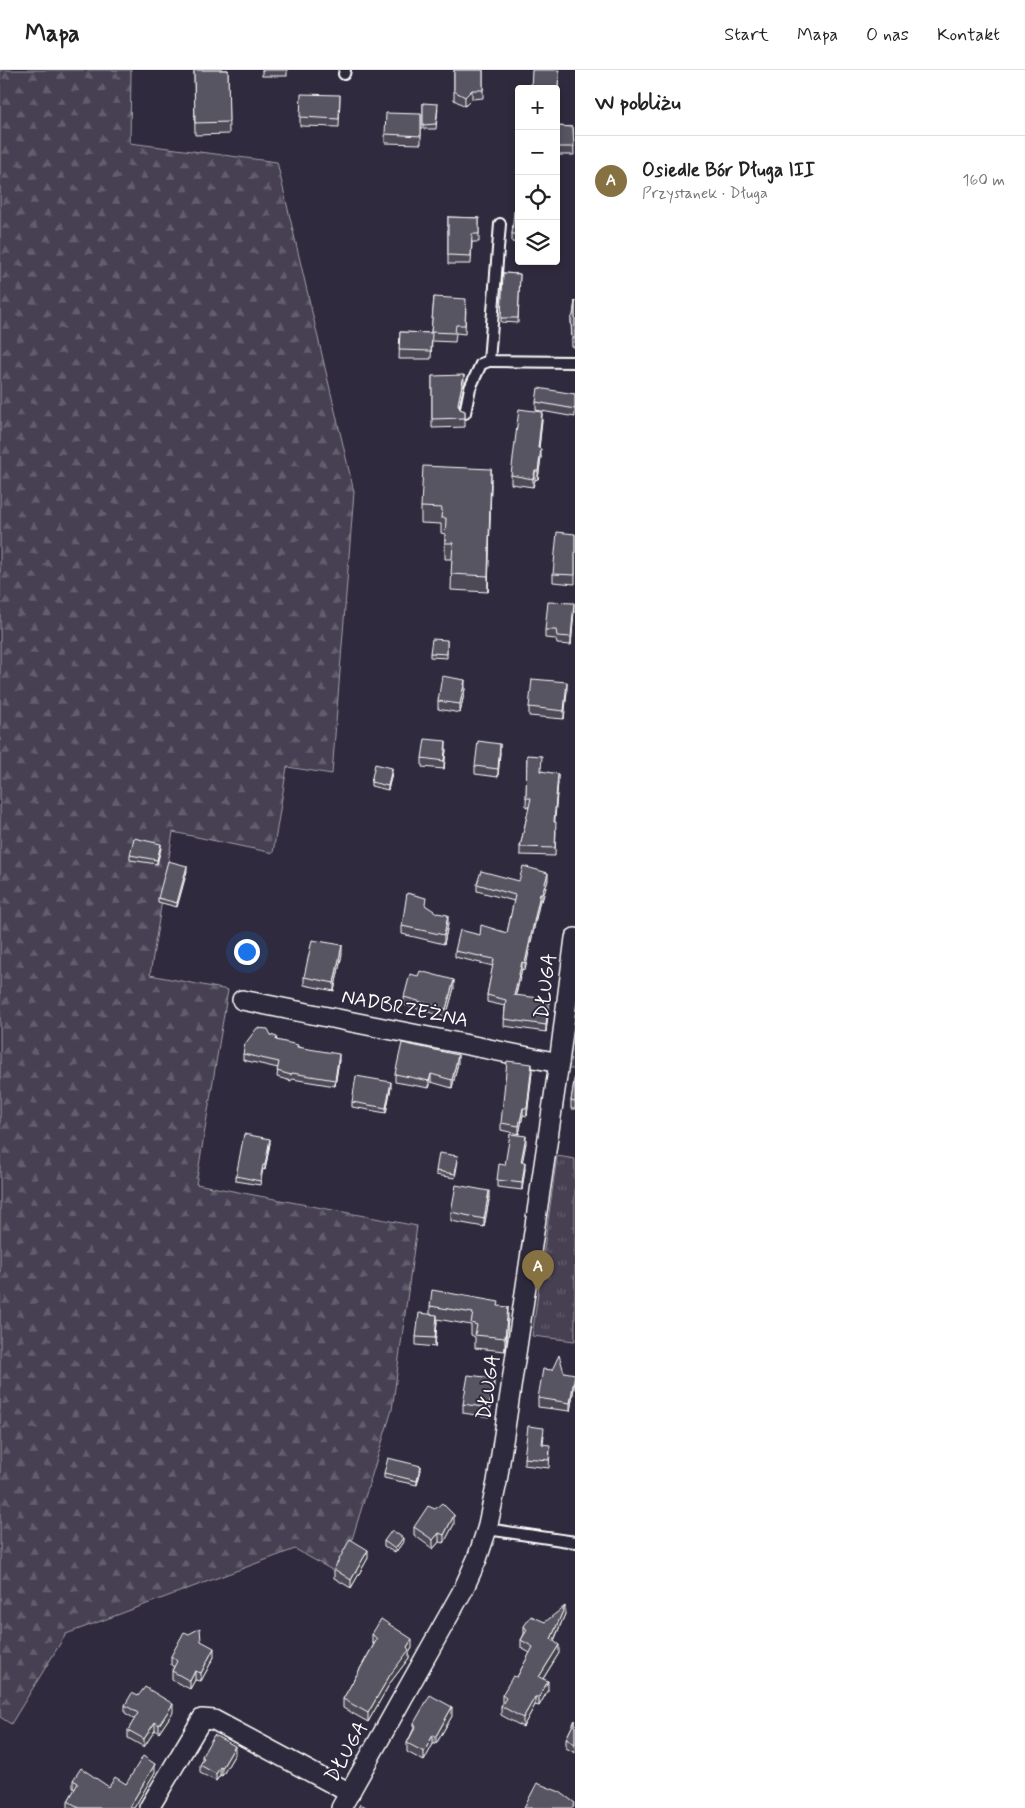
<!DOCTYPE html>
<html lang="pl">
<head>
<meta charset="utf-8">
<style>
  body { margin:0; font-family:Mynerve,sans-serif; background:#f2f2f2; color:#222 }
  .controls { position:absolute; right:15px; top:15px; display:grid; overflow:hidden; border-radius:5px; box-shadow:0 2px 8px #0003 }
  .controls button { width:45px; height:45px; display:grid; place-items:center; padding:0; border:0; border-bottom:1px solid #e0e0e0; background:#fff; color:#222; font:25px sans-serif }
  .you { position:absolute; left:246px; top:881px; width:18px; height:18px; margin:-12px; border:4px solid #fff; border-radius:50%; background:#1a73e8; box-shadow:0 0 0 8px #1a73e833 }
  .badge { display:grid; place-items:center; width:32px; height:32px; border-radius:50%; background:#857141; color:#fff; font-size:16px; font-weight:700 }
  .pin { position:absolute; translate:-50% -41px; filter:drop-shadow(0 1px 2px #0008) }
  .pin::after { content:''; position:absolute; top:26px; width:18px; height:15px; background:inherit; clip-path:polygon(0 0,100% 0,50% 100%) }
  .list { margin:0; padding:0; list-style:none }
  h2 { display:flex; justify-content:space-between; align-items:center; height:65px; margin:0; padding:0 20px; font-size:21px }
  h2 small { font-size:16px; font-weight:400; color:#767676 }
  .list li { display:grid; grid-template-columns:32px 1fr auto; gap:15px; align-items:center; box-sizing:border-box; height:90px; padding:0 20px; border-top:1px solid #e0e0e0 }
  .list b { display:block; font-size:19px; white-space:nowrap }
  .list p { margin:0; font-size:16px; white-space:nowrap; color:#767676 }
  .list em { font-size:16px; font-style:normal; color:#767676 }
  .icon { flex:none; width:28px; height:28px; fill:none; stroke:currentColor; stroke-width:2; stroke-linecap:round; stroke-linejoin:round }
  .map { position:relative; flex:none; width:575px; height:1738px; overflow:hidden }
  header { display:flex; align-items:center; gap:30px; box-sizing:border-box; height:70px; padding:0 25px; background:#fff; border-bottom:1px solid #e0e0e0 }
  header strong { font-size:24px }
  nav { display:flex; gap:28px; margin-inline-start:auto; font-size:18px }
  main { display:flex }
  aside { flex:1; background:#fff }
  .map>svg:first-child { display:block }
  .grass { fill:url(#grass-tufts); stroke:#a2a0a8 }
  .forest { fill:url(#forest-firs); stroke:#a2a0a8 }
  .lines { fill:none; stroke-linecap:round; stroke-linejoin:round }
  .service-casing { stroke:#fff; stroke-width:14 }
  .minor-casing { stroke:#fff; stroke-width:22 }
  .service { stroke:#2f2a3d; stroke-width:10 }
  .minor { stroke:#2f2a3d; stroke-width:19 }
  .wall { fill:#4d4956; stroke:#fff }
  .shaded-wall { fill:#3e3c46; stroke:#fff }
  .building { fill:#595564; stroke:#fff }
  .labels { text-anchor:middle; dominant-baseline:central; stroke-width:4; stroke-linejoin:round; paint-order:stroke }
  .street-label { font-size:20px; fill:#fff; stroke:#2f2a3d }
</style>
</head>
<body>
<header>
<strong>Mapa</strong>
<nav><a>Start</a><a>Mapa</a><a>O nas</a><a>Kontakt</a></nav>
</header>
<main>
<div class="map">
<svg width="575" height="1738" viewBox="0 0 575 1738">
  <defs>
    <pattern id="grass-tufts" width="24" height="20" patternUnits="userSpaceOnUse" patternTransform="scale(1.25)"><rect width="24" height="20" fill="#464152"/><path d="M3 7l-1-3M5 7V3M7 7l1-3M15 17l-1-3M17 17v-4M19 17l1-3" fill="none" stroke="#625e6c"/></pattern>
    <pattern id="forest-firs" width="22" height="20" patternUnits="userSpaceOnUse" patternTransform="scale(1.25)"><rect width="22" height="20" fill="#464152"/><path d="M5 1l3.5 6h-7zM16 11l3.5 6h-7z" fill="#625e6c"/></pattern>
  </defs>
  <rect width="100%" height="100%" fill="#2f2a3d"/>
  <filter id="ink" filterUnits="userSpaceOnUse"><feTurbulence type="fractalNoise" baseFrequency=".02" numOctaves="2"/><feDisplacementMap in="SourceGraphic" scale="10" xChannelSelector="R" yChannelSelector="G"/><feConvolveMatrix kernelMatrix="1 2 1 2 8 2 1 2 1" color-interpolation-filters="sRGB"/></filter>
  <g filter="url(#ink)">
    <g class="grass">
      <polygon points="575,954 575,999 568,999"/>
      <polygon points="557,1086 575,1089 575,1271 532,1266"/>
    </g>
    <polygon class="forest" points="0,0 131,0 130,73 277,92 354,422 332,704 287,697 273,783 173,762 150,905 228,920 196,1114 417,1156 392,1340 341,1505 295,1479 66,1564 11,1654 0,1647"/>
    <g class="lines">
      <g class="service-casing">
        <g id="service">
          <polyline points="344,4 345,0"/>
          <polyline points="500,154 489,291 575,292"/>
          <polyline points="465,343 470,318 481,294 489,291"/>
          <polyline points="487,1459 575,1472"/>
        </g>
      </g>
      <g class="minor-casing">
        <g id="minor">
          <polyline points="242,930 559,993"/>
          <polyline points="149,1738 202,1649 214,1650 350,1723"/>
          <polyline points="341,1738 463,1520 477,1489 487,1459 497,1412 559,993 575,868"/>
        </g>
      </g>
      <use href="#service" class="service"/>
      <use href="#minor" class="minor"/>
    </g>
    <g class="wall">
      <polygon points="194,0 228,0 229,64 195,65"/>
      <rect x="262" y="0" width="25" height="6"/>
      <polygon points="454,0 483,0 483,28 472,29 465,36 454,30"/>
      <polygon points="559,7 556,56 573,57 574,85 556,85 556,19"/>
      <polygon points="340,25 339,57 300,56 300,47"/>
      <polygon points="423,33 438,38 436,59 423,59"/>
      <polygon points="421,44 421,74 385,73 385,64"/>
      <polygon points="519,141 519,173 512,172 512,164"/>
      <polygon points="448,147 479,148 479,172 472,172 471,194 448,194"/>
      <polygon points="503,203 520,204 518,253 501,252"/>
      <polygon points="434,227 466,237 465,264 456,263 455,272 432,271 431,289 399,289 400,262 431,263"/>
      <polygon points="575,231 575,277 572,277 571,248 573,246"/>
      <polygon points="432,306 464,314 459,337 460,339 465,341 465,357 432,358"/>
      <polygon points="575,324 575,347 536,340 536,332"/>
      <polygon points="542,350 539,379 541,387 538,409 535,410 533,417 511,414 511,405"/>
      <polygon points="491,414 488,522 451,520 452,489 445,489 445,464 441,463 441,454 421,453 421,437"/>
      <polygon points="575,464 575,514 553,512 553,504"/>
      <polygon points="574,541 571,575 557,574 556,569 545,568 545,560"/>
      <polygon points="447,570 447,588 430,587 430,583"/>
      <polygon points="465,619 460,643 438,639 438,631"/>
      <polygon points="567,621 564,649 529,646 529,637"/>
      <polygon points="446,680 444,699 422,697 422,688"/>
      <polygon points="500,682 498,707 475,704 475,696"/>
      <polygon points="527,685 542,701 558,712 554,752 556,761 555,786 520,785 520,777 529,737 526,737"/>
      <polygon points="392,703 388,720 371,716 371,712"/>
      <polygon points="161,778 157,794 130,790 130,785"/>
      <polygon points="187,801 177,837 158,832 158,828"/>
      <polygon points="548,810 542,831 540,830 525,900 522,899 516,925 549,936 546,962 504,956 505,936 487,932 487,925 493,896 455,887 455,881 480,865 507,863 514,831 477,821 477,814"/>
      <polygon points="426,836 448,854 444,874 402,864 402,856"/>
      <polygon points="342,884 334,921 304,915 304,907"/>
      <polygon points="454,918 446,947 404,935 404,927"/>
      <polygon points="271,965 277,970 339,990 335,1016 292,1009 291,1011 277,1007 278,998 243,990 243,984"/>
      <polygon points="458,993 452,1018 431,1012 429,1018 395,1012 395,1004"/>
      <polygon points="532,1002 527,1046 523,1045 519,1064 501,1060 501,1053"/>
      <polygon points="575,1005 575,1039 571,1039 571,1031"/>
      <polygon points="391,1017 386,1043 352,1037 352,1032"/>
      <polygon points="270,1073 265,1100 263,1099 260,1115 236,1111 236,1106"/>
      <polygon points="526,1073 522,1092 525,1099 522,1120 497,1117 497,1110 505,1095"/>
      <polygon points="458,1091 455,1108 436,1105 436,1101"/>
      <polygon points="489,1130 484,1157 451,1151 451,1142"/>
      <polygon points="430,1236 499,1236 508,1249 505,1281 475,1278 475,1267 471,1265 471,1255 437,1249 435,1277 416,1275 416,1267 430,1244"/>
      <polygon points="564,1302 575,1312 570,1341 538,1337 538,1328"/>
      <polygon points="494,1317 489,1347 463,1343 463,1334"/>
      <polygon points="544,1365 543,1374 550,1382 549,1398 524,1395 524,1388"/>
      <polygon points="421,1400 417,1415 384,1408 384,1403"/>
      <polygon points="435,1439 454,1454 444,1473 439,1472 433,1479 414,1465 414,1457"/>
      <polygon points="384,1471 403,1472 395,1483 384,1476"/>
      <polygon points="368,1488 351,1518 334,1508 334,1499"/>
      <polygon points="565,1544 554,1571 559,1583 543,1609 548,1620 539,1636 535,1635 523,1657 501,1645 501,1636 502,1634 502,1625 517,1607 530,1583 521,1578 521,1570 524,1564 524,1556 545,1552"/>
      <polygon points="372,1564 412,1578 409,1583 409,1588 390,1613 368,1652 343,1638 343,1629 374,1574 372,1573"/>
      <polygon points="201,1571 214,1587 201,1611 195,1610 190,1619 172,1610 172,1601 174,1597 171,1595 171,1586"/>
      <polygon points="125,1635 173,1642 159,1663 155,1660 144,1677 128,1668 128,1660 135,1649 125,1643"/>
      <polygon points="452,1646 436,1674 433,1674 424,1691 407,1682 407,1673 414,1658 414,1653"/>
      <polygon points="575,1650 575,1683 566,1678 566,1669"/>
      <polygon points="235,1684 222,1706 220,1705 216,1711 200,1703 200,1695 202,1692 202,1686"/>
      <polygon points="155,1702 134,1738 68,1738 68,1731 75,1719 73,1718 73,1710 109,1717 126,1714"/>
    </g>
    <g class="shaded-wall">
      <polygon points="472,20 472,29 465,36 465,27"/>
      <polygon points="464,305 464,314 458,342 458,334"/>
      <polygon points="542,342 542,350 538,387 538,378"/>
      <polygon points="541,379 541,387 538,409 538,401"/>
      <polygon points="491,399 491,414 488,522 488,506"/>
      <polygon points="535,401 535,410 533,417 533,409"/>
      <polygon points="574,533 574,541 571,575 571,567"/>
      <polygon points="465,610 465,619 460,643 460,634"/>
      <polygon points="567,612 567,621 564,649 564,641"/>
      <polygon points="446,671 446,680 444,699 444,691"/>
      <polygon points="500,674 500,682 498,707 498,699"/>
      <polygon points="392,698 392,703 388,720 388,716"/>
      <polygon points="558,704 558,712 554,761 554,752"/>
      <polygon points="161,774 161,778 157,794 157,790"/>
      <polygon points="187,796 187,801 177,837 177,833"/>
      <polygon points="548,803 548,810 542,831 542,824"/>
      <polygon points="540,824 540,830 525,900 525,893"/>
      <polygon points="448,845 448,854 444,874 444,865"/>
      <polygon points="342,875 342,884 334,921 334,913"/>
      <polygon points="522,892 522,899 514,931 514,925"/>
      <polygon points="454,910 454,918 446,947 446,939"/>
      <polygon points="549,929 549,936 546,962 546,955"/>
      <polygon points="339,984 339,990 335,1016 335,1010"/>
      <polygon points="458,985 458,993 452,1018 452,1010"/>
      <polygon points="532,994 532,1002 527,1046 527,1038"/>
      <polygon points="431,1004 431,1012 429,1018 429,1011"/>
      <polygon points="391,1012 391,1017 386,1043 386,1038"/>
      <polygon points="523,1038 523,1045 519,1064 519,1056"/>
      <polygon points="526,1066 526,1073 521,1099 521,1092"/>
      <polygon points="270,1069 270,1073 265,1100 265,1095"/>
      <polygon points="525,1092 525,1099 522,1120 522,1113"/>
      <polygon points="489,1121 489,1130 484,1157 484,1149"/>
      <polygon points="508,1237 508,1249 505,1281 505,1268"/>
      <polygon points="437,1245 437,1253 435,1277 435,1268"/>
      <polygon points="575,1304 575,1312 570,1341 570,1333"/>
      <polygon points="494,1308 494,1317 489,1347 489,1338"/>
      <polygon points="421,1396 421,1400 417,1415 417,1411"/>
      <polygon points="454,1445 454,1454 444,1473 444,1465"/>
      <polygon points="439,1463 439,1472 433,1479 433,1470"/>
      <polygon points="403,1468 403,1472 395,1483 395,1479"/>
      <polygon points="368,1480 368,1488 351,1518 351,1510"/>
      <polygon points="565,1536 565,1544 551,1577 551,1569"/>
      <polygon points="412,1569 412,1578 409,1583 409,1588 390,1613 368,1652 368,1643 390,1605"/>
      <polygon points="559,1575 559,1583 539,1615 539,1607"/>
      <polygon points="214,1578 214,1587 201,1611 201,1603"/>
      <polygon points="195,1601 195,1610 190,1619 190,1611"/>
      <polygon points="548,1611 548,1620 539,1636 539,1627"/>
      <polygon points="535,1627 535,1635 523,1657 523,1648"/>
      <polygon points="173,1634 173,1642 159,1663 159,1655"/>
      <polygon points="452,1637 452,1646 436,1674 436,1666"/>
      <polygon points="155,1652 155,1660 144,1677 144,1669"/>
      <polygon points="433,1665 433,1674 424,1691 424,1682"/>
      <polygon points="235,1676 235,1684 222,1706 222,1698"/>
      <polygon points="155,1694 155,1702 134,1738 129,1738"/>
      <polygon points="220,1697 220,1705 216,1711 216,1704"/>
    </g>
    <g class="building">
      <polygon points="194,0 228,0 229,52 195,53"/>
      <polygon points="454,0 483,0 483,20 472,20 465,27 454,21"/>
      <polygon points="532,0 559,0 556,52 556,19 531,19"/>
      <polygon points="301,24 340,25 339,49 300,47"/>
      <polygon points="423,33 438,34 436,54 423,55"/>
      <polygon points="386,43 421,44 421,66 385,64"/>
      <polygon points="556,56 573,57 574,77 556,77"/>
      <polygon points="514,141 519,141 519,164 512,164"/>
      <polygon points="448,147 479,148 479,164 472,164 471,186 448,185"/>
      <polygon points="503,203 520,204 518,248 501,248"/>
      <polygon points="434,227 466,229 465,255 456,255 455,263 431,262"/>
      <polygon points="575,231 575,268 572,268 571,248 573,246"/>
      <polygon points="400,262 432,263 431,281 399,280"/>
      <polygon points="464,305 458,334 460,339 465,341 465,348 432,349 432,306"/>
      <polygon points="538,318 575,324 575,339 536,332"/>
      <polygon points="519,339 542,342 538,378 541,379 538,401 535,401 533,409 511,405"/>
      <polygon points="423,396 491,399 488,506 451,504 453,473 445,473 446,448 441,448 442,438 421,437"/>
      <polygon points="557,462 575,464 575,505 553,504"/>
      <polygon points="548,532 574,533 571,567 557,566 556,560 545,560"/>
      <polygon points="432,569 447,570 447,584 430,583"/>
      <polygon points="442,606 465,610 460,634 438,631"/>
      <polygon points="532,609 567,612 564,641 529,637"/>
      <polygon points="425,669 446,671 444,691 422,688"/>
      <polygon points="478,671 500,674 498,699 475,696"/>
      <polygon points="527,685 542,686 541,701 558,704 554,752 556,752 555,778 520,777 531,728 526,728"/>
      <polygon points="375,694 392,698 388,716 371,712"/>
      <polygon points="134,768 161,774 157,790 130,785"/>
      <polygon points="168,791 187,796 177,833 158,828"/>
      <polygon points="523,796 548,803 542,824 540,824 525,893 522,892 514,925 549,929 546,955 504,949 506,930 487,925 494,889 455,881 460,860 480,865 481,855 507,863 515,825 477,814 481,801 519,811"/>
      <polygon points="407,823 426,828 425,835 437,843 448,845 444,865 402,856"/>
      <polygon points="312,870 342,875 334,913 304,907"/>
      <polygon points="420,901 454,910 446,939 404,927 410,904 418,906"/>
      <polygon points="257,958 268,959 271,965 277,967 276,970 298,975 297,977 339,984 335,1010 292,1003 291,1005 277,1001 279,992 243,984 245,974"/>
      <polygon points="402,973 458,985 452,1010 431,1004 429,1011 395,1004"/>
      <polygon points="507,991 532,994 527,1038 523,1038 519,1056 501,1053"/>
      <polygon points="575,1005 575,1032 571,1031"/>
      <polygon points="356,1006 391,1012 386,1038 352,1032"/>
      <polygon points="244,1064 270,1069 265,1095 263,1095 260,1111 236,1106"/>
      <polygon points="510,1064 526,1066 521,1092 525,1092 522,1113 497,1110 499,1094 505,1095"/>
      <polygon points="439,1083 458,1086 455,1104 436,1101"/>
      <polygon points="456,1115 489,1121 484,1149 451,1142"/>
      <polygon points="432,1220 499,1232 498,1236 508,1237 505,1268 475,1265 477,1255 471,1253 473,1243 430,1236"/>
      <polygon points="419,1243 437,1245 435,1268 416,1267"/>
      <polygon points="559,1285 564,1302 575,1304 570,1333 538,1328 543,1299 552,1300"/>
      <polygon points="468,1305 494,1308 489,1338 463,1334"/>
      <polygon points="528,1356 544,1358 542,1374 550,1375 549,1390 524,1388"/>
      <polygon points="388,1388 421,1396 417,1411 384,1403"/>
      <polygon points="442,1433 454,1445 444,1465 439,1463 433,1470 414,1457 428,1436 435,1439"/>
      <polygon points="392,1460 403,1468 395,1479 384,1471"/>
      <polygon points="350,1469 368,1480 351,1510 334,1499"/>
      <polygon points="565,1536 551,1569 559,1575 539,1607 548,1611 539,1627 535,1627 523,1648 501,1636 506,1628 502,1625 513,1606 517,1607 533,1577 521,1570 527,1560 524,1556 531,1546 545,1552"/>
      <polygon points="381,1549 412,1569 407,1577 409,1580 390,1605 368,1643 343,1629 377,1569 372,1564"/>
      <polygon points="200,1558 201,1571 214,1578 201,1603 195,1601 190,1611 172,1601 177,1591 171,1586 184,1562 189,1564"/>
      <polygon points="145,1617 173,1634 159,1655 155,1652 144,1669 128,1660 138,1643 125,1635 132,1623 138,1626"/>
      <polygon points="430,1625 452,1637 436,1666 433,1665 424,1682 407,1673 416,1656 414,1653"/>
      <polygon points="575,1650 575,1674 566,1669"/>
      <polygon points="214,1665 235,1676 222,1698 220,1697 216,1704 200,1695 204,1688 202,1686"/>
      <polygon points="143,1686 155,1694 129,1738 80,1738 68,1731 78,1713 73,1710 81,1698 109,1717 115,1707 126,1714"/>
      <polygon points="537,1713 560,1722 575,1733 573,1738 524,1738"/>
      <polygon points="360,1734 368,1738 358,1738"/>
    </g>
  </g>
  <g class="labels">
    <g class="street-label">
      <text transform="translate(546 916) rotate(-83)">DŁUGA</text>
      <text transform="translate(405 939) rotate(11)">NADBRZEŻNA</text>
      <text transform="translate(489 1317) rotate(-82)">DŁUGA</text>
      <text transform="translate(347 1682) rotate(-61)">DŁUGA</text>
    </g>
  </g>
</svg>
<div class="controls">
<button>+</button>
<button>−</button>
<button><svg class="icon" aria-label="locate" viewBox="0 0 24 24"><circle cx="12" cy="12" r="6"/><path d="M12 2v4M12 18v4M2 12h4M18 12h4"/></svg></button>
<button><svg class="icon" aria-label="layers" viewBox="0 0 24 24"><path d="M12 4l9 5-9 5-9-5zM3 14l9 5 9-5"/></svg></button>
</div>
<div class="you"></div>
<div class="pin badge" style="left:538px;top:1221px">A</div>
</div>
<aside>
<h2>W pobliżu<small></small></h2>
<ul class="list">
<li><span class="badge">A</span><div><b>Osiedle Bór Długa III</b><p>Przystanek · Długa</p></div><em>160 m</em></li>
</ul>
</aside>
</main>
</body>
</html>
